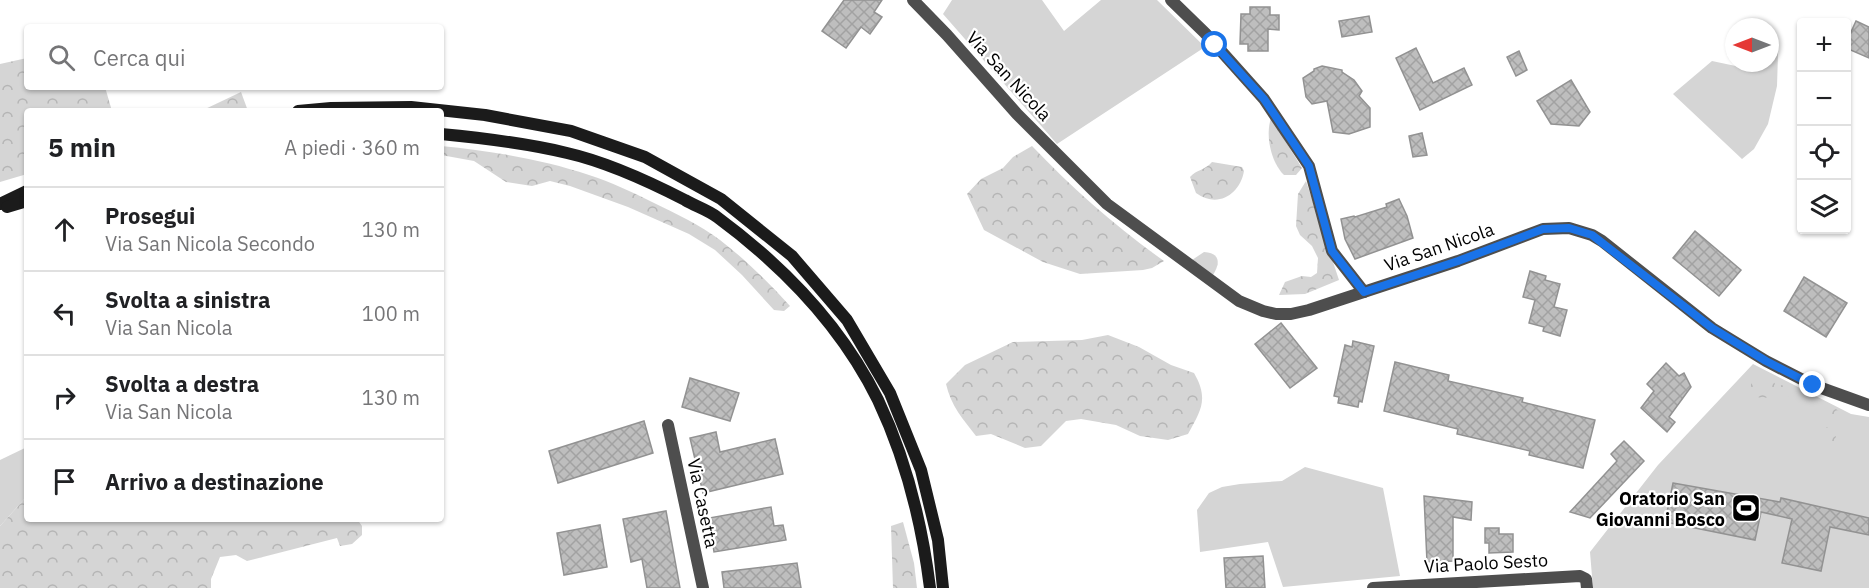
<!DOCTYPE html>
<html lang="it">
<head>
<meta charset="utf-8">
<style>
  body { margin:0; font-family:"IBM Plex Sans",sans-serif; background:#f6f6f6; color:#202124 }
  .controls { position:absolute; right:18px; top:18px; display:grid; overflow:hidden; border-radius:6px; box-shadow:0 2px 4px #0004 }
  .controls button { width:54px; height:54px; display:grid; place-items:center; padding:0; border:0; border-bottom:2px solid #e0e0e0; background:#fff; color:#202124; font:30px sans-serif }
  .compass { position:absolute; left:1725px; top:18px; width:54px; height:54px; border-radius:50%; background:#fff; box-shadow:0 2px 4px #0004; rotate:270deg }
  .stop { position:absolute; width:18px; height:18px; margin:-14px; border:4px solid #1a73e8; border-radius:50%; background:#fff }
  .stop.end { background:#1a73e8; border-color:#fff; box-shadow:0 2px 6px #0008 }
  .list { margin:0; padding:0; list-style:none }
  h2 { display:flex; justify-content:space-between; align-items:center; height:78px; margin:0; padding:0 24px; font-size:26px }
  h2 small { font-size:20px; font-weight:400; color:#757577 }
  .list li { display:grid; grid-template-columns:39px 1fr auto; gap:18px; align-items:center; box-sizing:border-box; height:84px; padding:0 24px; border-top:2px solid #e0e0e0 }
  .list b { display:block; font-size:22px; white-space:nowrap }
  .list p { margin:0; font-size:20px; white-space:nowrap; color:#757577 }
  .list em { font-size:20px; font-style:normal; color:#757577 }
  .icon { flex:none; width:33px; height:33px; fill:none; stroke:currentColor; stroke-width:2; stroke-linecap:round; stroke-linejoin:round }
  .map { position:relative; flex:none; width:1869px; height:588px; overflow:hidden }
  .search { position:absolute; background:#fff; box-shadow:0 2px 4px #0004; left:24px; top:24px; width:420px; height:66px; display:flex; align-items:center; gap:15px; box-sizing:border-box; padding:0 21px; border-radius:6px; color:#757577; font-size:22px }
  .panel { position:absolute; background:#fff; box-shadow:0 2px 4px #0004; left:24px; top:108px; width:420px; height:414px; border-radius:6px }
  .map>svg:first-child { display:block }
  .green { fill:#d5d5d5 }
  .forest { fill:url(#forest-crowns) }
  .building { fill:url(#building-cross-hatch); stroke:#929292; stroke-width:1.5 }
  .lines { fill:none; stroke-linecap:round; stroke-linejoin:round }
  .street { stroke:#4e4e4e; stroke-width:12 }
  .secondary { stroke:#1b1b1b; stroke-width:12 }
  .route { stroke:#1a73e8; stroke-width:8 }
  .labels { text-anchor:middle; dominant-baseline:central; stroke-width:4.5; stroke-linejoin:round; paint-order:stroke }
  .street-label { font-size:18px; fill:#000; stroke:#fff }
  .poi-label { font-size:18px; font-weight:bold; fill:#000; stroke:#fff; text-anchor:end }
</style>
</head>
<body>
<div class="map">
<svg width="1869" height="588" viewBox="0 0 1869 588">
  <defs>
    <pattern id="forest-crowns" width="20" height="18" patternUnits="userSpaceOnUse" patternTransform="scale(1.5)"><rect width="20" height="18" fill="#d5d5d5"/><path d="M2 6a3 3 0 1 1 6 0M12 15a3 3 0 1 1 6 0" fill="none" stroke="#b5b5b5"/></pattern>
    <pattern id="building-cross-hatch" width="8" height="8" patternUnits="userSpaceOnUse" patternTransform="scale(1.5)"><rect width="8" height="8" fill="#bebebe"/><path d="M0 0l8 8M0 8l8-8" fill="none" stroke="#a2a2a2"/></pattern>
  </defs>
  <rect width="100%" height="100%" fill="#fff"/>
  <g class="green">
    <polygon points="952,0 1042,0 1064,31 1101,0 1157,0 1205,47 1057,144 943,14"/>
    <polygon points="1770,34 1778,54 1777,86 1768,124 1754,149 1742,159 1673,94 1712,61 1745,68 1749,63 1770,63"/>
    <polygon points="1753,364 1851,414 1869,417 1869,588 1593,588 1590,552 1658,465"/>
    <polygon points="27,447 27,496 0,526 0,460"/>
    <polygon points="1305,467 1383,488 1400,576 1283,587 1268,542 1200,552 1197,510 1209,493 1222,487 1240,484 1282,481"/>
  </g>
  <g class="forest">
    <polygon points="27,58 27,87 105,87 112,111 27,111 27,174 0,182 0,64"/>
    <polygon points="241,92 248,111 201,111"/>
    <path d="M 1271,118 L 1302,168 L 1296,175 L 1284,175 C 1271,162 1265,136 1271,118 Z"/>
    <path d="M 441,146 C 491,151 542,159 589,175 C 611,182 632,192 652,202 C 675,213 700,225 720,240 C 746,260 768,282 790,306 L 784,311 L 774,310 L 742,275 L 715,250 L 689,234 L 628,207 L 570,186 L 550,181 L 532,186 L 506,182 L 474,161 L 441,155 Z"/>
    <path d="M 1032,146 C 1072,188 1116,227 1164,261 L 1152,268 L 1143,270 L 1080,274 L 1043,262 L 984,230 L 967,194 L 981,179 L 1003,168 L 1013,157 Z"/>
    <path d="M 1212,162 L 1242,167 L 1244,171 C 1240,194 1218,209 1196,193 L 1190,177 C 1196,170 1205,170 1212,162 Z"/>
    <polygon points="1306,181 1339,280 1305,294 1279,295 1285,282 1302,276 1311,277 1317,273 1318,258 1312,246 1300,235 1296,226 1298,194"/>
    <path d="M 1204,252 C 1221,253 1220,264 1213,275 L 1192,260 Z"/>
    <path d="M 1108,335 L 1139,347 L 1171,365 L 1194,373 C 1209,399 1201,410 1188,434 L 1168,440 L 1140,436 L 1116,425 L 1081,419 L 1066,421 L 1041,446 L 1025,448 L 991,434 L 976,436 C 963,419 951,406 946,384 L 965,365 L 1013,342 L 1082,340 Z"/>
    <circle cx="1763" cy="386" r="12"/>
    <circle cx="1783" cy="392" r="7"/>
    <circle cx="1832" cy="416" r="8"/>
    <circle cx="1827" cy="436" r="9"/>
    <polygon points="27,496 27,519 357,519 362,526 362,535 352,544 340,546 337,538 247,561 236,555 220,557 211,579 211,588 0,588 0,526"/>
    <polygon points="903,522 914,563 917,588 893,588 891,526"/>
  </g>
  <g class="building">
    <polygon points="844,0 882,0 874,12 882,17 870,34 861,27 846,48 822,31"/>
    <polygon points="1250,7 1270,7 1270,15 1279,15 1279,30 1268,29 1268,51 1248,51 1248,44 1240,44 1241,14 1250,14"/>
    <polygon points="1369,16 1372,32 1342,37 1339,21"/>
    <polygon points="1856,21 1869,27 1869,58 1846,48 1846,43"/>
    <polygon points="1416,48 1433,83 1464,68 1472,85 1420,110 1396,58"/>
    <polygon points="1519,51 1527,70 1516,76 1507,57"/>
    <polygon points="1322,66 1342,70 1342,72 1354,80 1362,91 1359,96 1370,108 1370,127 1349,134 1333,132 1327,101 1312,104 1306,97 1303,78 1314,71 1314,69"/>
    <polygon points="1571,80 1590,112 1579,126 1551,124 1537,101"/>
    <polygon points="1422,133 1427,155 1413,157 1409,136"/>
    <polygon points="1399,199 1407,216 1413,238 1355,259 1345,239 1341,219 1354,216 1355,217 1387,207 1386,204"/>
    <polygon points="1695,231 1741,270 1719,296 1673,258"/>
    <polygon points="1530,271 1546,276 1545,280 1560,284 1554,307 1567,310 1560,336 1543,331 1544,327 1529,323 1535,300 1523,297"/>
    <polygon points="1804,277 1847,303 1826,337 1784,311"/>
    <polygon points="1281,323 1317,368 1290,388 1255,344"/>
    <polygon points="1353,341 1374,346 1362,402 1359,401 1358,407 1338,403 1339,397 1334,396 1345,345 1352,347"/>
    <polygon points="1395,362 1449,375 1448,381 1523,398 1522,402 1595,420 1583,468 1529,455 1530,451 1457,434 1458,429 1384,411"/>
    <polygon points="1666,363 1679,376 1684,373 1691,387 1669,417 1675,422 1667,432 1641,408 1654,391 1647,384"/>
    <polygon points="690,378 739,393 730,421 682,407"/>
    <polygon points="644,421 653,453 558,483 549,451"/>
    <polygon points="716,432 720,452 775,439 783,474 703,493 690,438"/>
    <polygon points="1624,441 1644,461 1590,518 1570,512 1617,461 1611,454"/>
    <polygon points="1673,483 1780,502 1781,498 1869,518 1869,535 1830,527 1821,571 1782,563 1792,519 1761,512 1755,540 1665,522"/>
    <polygon points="1424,496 1472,502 1471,520 1453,517 1453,561 1427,562"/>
    <polygon points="771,507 774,526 783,525 786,540 714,552 709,518"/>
    <polygon points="666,511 680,588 647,588 642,559 631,562 623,519"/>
    <polygon points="600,525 607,567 564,575 557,533"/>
    <polygon points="1485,528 1499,528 1499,534 1513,534 1513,552 1489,553 1489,543 1485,543"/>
    <polygon points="1263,556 1265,588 1226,588 1224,558"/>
    <polygon points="797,563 801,588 724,588 722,572"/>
  </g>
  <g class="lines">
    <g class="street">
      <polyline points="913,0 947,35 1017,114 1107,204 1239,301 1263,311 1276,314 1291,314 1309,310 1458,261 1543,229 1569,228 1592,235 1602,241 1712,328 1766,361 1813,385 1869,405"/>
      <polyline points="1171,0 1205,33 1264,99 1309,166 1332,251 1364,292"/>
      <polyline points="668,425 703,588"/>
      <polyline points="1373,588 1580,576 1586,579 1587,588"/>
    </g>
    <g class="secondary">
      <polyline points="298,111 331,108 411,107 485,115 571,131 645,157 721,199 792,256 847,320 890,393 921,470 938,540 943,588"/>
      <path d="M 441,134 C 483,138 526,143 567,153 C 607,162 648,181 685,200 C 695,206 708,210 717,217 C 782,265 842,327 878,400 C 906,459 922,524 930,588"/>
      <polyline points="0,204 27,191"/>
      <polyline points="7,207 27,201"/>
    </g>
  </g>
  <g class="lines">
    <polyline class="route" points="1215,45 1264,99 1309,166 1332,251 1364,292 1458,261 1543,229 1569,228 1592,235 1712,328 1766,361 1813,385"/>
  </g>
  <defs>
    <g id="stadium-square" transform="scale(1.5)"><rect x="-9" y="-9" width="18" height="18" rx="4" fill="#000" stroke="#fff"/><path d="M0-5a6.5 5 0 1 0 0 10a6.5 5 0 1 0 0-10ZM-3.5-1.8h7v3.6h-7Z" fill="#fff"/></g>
  </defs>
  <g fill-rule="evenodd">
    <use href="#stadium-square" x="1746" y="508"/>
  </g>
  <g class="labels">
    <g class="street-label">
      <text transform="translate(1009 76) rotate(47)">Via San Nicola</text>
      <text transform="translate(1439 247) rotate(-19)">Via San Nicola</text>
      <text transform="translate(703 503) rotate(78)">Via Casetta</text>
      <text transform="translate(1486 563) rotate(-3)">Via Paolo Sesto</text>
    </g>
    <g class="poi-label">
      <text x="1725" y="498">Oratorio San<tspan x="1725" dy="21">Giovanni Bosco</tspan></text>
    </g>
  </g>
</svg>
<div class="controls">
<button>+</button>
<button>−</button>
<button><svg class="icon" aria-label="locate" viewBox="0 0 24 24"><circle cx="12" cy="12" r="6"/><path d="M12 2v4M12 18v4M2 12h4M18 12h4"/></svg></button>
<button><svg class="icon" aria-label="layers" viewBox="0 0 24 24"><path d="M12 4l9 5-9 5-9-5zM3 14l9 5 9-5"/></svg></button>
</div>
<svg class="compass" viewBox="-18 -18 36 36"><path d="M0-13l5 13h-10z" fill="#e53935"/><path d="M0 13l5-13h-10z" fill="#757577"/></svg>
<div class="stop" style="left:1215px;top:45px"></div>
<div class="stop end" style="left:1813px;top:385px"></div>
<div class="search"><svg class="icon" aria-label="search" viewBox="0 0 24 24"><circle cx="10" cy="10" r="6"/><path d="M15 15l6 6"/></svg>Cerca qui</div>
<section class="panel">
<h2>5 min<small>A piedi · 360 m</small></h2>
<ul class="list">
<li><svg class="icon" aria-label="ahead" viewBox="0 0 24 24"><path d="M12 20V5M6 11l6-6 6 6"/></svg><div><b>Prosegui</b><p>Via San Nicola Secondo</p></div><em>130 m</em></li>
<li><svg class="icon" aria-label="left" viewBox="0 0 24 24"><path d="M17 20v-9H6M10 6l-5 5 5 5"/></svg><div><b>Svolta a sinistra</b><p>Via San Nicola</p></div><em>100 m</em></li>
<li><svg class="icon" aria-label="right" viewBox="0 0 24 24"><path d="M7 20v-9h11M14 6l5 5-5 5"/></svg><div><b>Svolta a destra</b><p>Via San Nicola</p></div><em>130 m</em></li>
<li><svg class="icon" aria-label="arrive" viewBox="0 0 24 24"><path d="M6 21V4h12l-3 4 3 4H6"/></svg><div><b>Arrivo a destinazione</b></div></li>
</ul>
</section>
</div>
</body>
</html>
